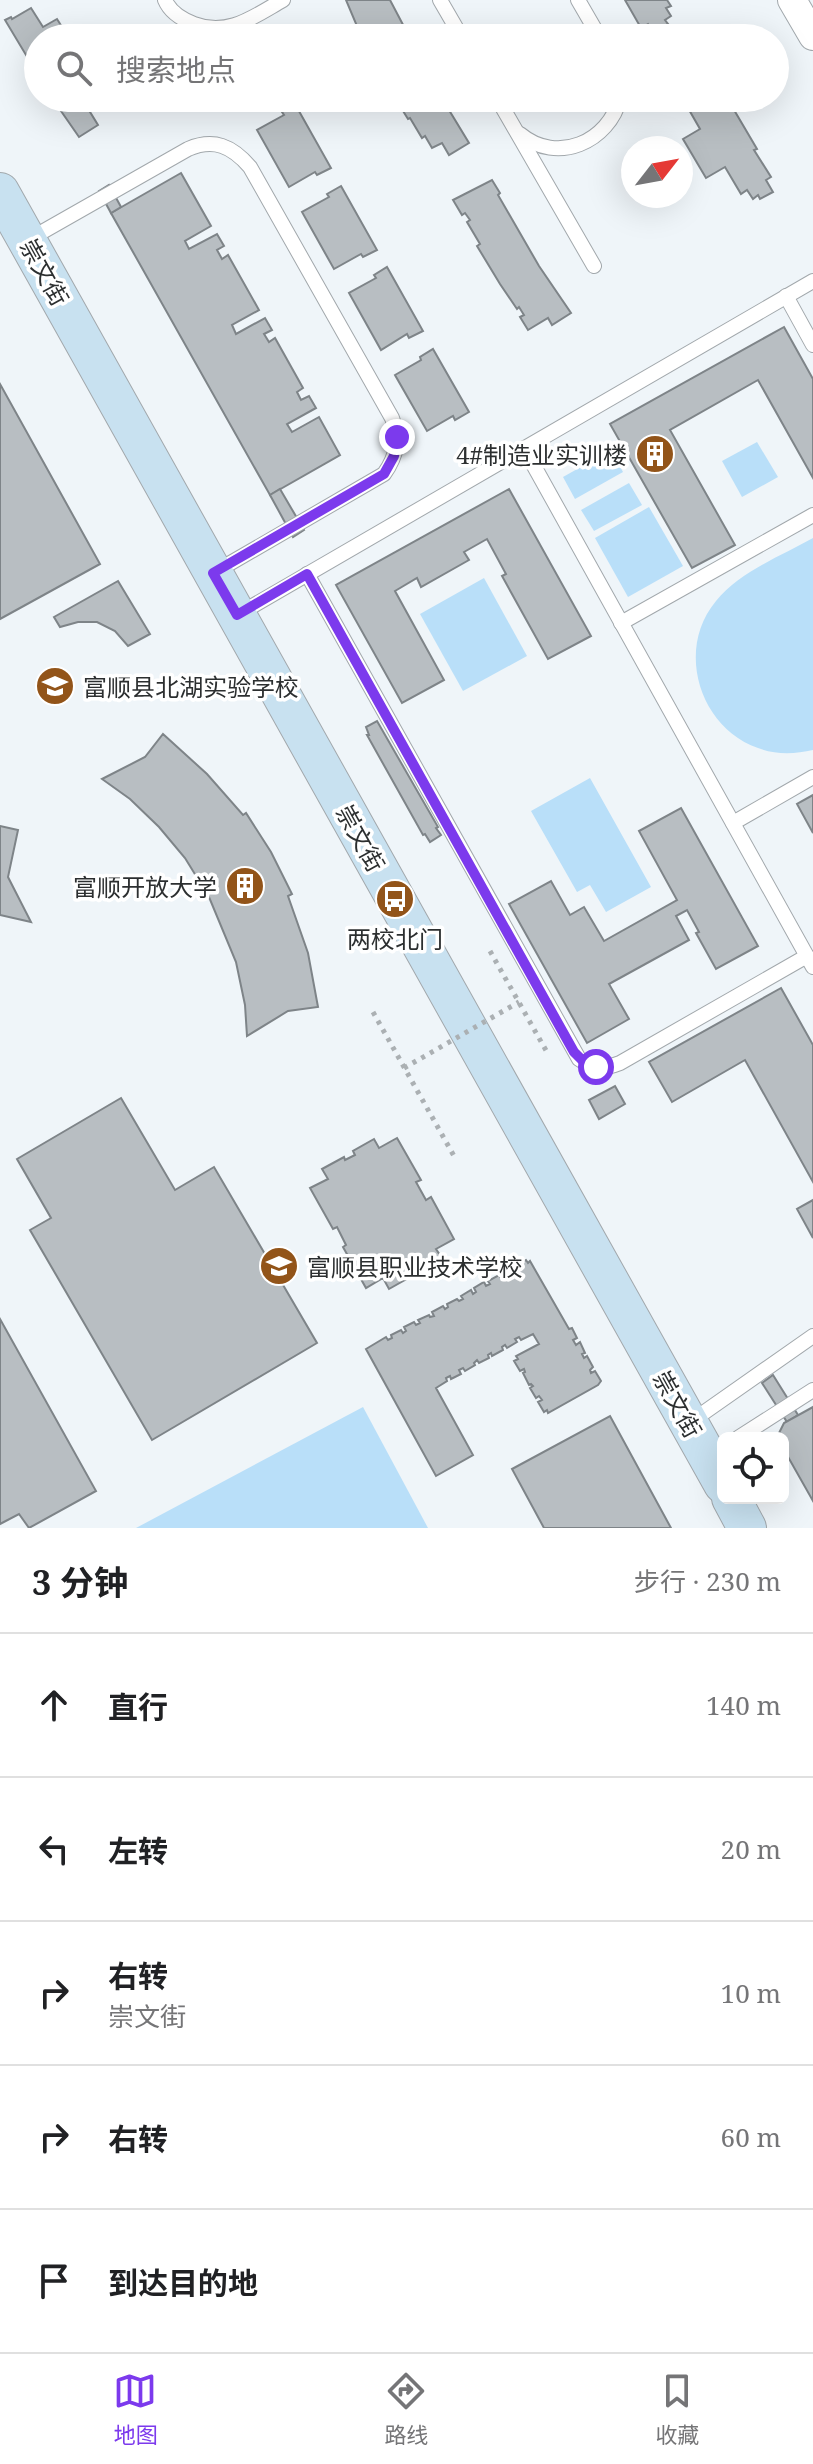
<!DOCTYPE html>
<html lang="zh">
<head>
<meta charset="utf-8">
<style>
  body { margin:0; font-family:"Noto Serif","Noto Sans SC",serif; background:#f2f2f2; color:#202124 }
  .controls { position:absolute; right:24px; bottom:24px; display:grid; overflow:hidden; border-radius:12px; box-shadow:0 8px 32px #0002 }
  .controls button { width:72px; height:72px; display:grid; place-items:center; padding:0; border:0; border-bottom:2px solid #e0e0e0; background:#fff; color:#202124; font:40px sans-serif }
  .compass { position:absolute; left:621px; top:136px; width:72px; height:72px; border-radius:50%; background:#fff; box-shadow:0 8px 32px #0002; rotate:59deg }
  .stop { position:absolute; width:24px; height:24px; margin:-18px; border:6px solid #7c3aed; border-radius:50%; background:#fff }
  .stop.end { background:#7c3aed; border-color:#fff; box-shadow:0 2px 8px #0008 }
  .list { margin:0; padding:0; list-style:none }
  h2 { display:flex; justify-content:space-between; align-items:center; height:104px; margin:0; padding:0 32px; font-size:34px }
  h2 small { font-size:26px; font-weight:400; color:#757577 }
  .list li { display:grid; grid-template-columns:52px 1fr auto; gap:24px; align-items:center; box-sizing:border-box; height:144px; padding:0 32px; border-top:2px solid #e0e0e0 }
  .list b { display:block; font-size:30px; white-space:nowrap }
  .list p { margin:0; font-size:26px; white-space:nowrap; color:#757577 }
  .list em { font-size:26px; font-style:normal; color:#757577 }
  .icon { flex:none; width:44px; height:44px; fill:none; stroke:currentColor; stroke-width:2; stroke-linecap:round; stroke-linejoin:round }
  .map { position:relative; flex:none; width:813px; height:1528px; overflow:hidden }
  .search { position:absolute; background:#fff; box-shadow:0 8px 32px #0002; left:24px; right:24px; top:24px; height:88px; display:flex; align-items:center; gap:20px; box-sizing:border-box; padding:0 28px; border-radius:44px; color:#757577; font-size:30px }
  .sheet { height:824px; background:#fff }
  nav { display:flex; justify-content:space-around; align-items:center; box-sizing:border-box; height:112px; border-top:2px solid #e0e0e0; background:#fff; font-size:22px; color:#757577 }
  nav a { display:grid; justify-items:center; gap:4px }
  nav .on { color:#7c3aed }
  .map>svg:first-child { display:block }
  .green { fill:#b9dff9 }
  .building { fill:#b8bec2; stroke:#7e8488; stroke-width:2 }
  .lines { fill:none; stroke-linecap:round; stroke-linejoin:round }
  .lane-casing { stroke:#a2a8ac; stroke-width:16 }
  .street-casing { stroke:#a2a8ac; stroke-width:30 }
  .secondary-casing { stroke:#a2a8ac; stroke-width:40 }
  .path { stroke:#abb0b3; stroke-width:5; stroke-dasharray:4 6; stroke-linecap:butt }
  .lane { stroke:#fff; stroke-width:14 }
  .street { stroke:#fff; stroke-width:28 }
  .secondary { stroke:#c8e1f0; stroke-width:38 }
  .path-bridge { stroke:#abb0b3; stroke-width:5; stroke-dasharray:4 6; stroke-linecap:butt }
  .route { stroke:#7c3aed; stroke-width:10 }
  .labels { text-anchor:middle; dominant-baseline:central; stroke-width:7; stroke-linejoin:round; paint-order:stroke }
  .street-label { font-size:24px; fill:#2c2f30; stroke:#fff }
  .poi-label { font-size:24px; fill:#2c2f30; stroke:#fff; text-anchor:end }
</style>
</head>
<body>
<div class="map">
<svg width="813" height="1528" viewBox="0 0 813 1528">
  <rect width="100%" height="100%" fill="#eff5f9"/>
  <g class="green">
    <polygon points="757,442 778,477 742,497 722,461"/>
    <polygon points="611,450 623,472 575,499 563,477"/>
    <polygon points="629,483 642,505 594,531 581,510"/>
    <polygon points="649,507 683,566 628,597 595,538"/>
    <path d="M 813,538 L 813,750 C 795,754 776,755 758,748 C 700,728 675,650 716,601 C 739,572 781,556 813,538 Z"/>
    <polygon points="484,578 527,656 463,691 420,614"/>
    <polygon points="590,778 651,887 606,912 590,885 577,892 531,811"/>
    <polygon points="363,1407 428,1528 136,1528"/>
  </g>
  <g class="building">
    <polygon points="346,0 390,0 410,38 362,38"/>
    <polygon points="625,0 667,0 671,6 666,8 671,16 665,20 668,24 653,32 648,24 641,28"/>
    <polygon points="31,8 43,27 57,19 69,38 38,38 38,75 5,20 11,17 12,19"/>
    <polygon points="85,30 90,38 71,38"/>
    <polygon points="52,98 102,98 87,107 98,125 79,137"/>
    <polygon points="395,98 446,98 452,108 449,110 469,143 449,155 442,143 432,148 425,136 422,138 410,118 408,119"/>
    <polygon points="694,98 727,98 757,149 754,150 771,177 766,180 773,192 760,199 758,195 753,199 747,190 741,194 725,167 706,178 683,139 700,129 688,108 691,106 689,102"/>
    <polygon points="295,104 331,168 317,175 315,172 289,187 257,130 284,115 282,112"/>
    <polygon points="181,173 211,226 185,241 189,249 217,234 224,246 217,250 222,259 228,255 259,310 232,325 236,334 265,318 272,330 264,334 269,342 275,338 303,388 297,392 301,400 309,396 316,408 287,424 292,432 319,417 340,455 270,495 111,213"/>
    <polygon points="492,180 500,193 498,195 539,266 571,313 552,325 548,318 528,330 520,317 524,315 519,307 517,309 500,284 477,246 480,244 467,222 470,220 465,213 462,215 453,200"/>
    <polygon points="109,185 121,207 111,213 99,191"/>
    <polygon points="341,186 377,250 363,257 361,254 334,269 302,212 329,197 327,194"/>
    <polygon points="387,267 423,331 409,338 407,334 381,350 349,293 376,278 374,275"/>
    <polygon points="784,327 813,379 813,478 758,380 670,430 735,545 692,568 610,424"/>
    <polygon points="433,349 469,412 455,420 453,416 427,431 395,375 421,360 420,357"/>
    <polygon points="0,384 100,564 0,619"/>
    <polygon points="280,489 304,530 293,537 270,495"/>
    <polygon points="509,489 591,636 548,659 502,576 506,574 487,539 464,552 469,560 421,587 417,578 395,591 444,680 402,703 336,585"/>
    <polygon points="118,581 150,634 128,646 115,631 97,622 78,622 60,627 54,617"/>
    <polygon points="377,721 438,827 436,828 441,835 430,842 425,834 423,835 367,735 369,735 366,727"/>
    <polygon points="163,734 207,774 243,815 246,813 271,852 292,894 288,896 308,953 318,1007 288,1011 247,1036 245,1005 236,962 209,897 185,858 159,827 130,799 102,779 145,757"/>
    <polygon points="813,795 813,833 797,804"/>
    <polygon points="681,808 758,946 716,969 696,933 699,932 687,910 676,916 689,940 609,984 629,1019 587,1043 509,904 551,881 570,915 584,907 604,941 677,900 639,831"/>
    <polygon points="0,826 18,830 8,877 31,922 0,915"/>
    <polygon points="781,988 813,1045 813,1182 745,1060 672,1102 649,1062"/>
    <polygon points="615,1086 625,1104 599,1119 589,1100"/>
    <polygon points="121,1098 175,1190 214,1167 317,1343 152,1440 30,1230 51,1218 17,1159"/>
    <polygon points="397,1138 421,1180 416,1182 426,1200 431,1197 454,1239 436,1249 442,1258 420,1270 418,1267 408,1273 410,1277 389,1289 383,1278 366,1288 343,1247 346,1245 337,1227 333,1229 310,1188 328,1179 322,1169 344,1157 345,1160 355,1155 353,1151 374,1139 379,1148"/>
    <polygon points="813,1200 813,1238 797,1209"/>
    <polygon points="526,1260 528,1263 530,1261 569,1329 572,1328 577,1338 573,1340 576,1345 580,1342 585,1353 582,1354 584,1358 587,1356 593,1367 590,1370 591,1373 595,1371 601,1381 598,1385 548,1413 547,1410 544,1412 538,1402 542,1400 539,1396 536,1398 530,1388 533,1386 531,1384 529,1385 523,1373 525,1372 524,1369 520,1371 514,1361 518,1359 516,1356 539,1344 533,1334 521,1340 519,1337 515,1339 517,1342 507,1348 505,1345 502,1347 503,1350 492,1356 491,1353 488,1355 489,1358 479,1363 477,1360 474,1363 475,1365 465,1371 463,1368 459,1370 461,1374 451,1379 450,1376 446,1378 447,1381 436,1388 473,1455 436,1476 366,1349 386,1337 388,1340 392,1338 391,1335 401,1330 403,1333 406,1331 404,1327 414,1322 416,1325 420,1323 418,1320 429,1315 430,1317 434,1316 432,1312 443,1306 445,1309 448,1307 447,1304 457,1299 459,1301 463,1299 461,1296 471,1290 473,1294 476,1292 474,1288 484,1282 486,1286 490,1284 488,1281 499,1275 501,1278 504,1276 502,1272 512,1267 515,1271 518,1269 516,1265"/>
    <polygon points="0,1319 96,1491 29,1528 19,1514 0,1524"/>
    <polygon points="773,1375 798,1415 787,1422 762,1383"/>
    <polygon points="813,1407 813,1501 783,1448 783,1438 779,1438 778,1435 784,1423"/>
    <polygon points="610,1416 671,1528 544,1528 512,1469"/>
  </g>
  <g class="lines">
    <g class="lane-casing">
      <g id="lane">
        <path d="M 165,0 C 170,12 181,19 194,24 C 228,37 253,17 283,0"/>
        <polyline points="440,0 462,38"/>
        <polyline points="578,0 600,38"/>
        <polyline points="497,98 594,266"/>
        <path d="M 520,134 C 557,165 609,142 620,98"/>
        <path d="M 28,240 L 188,149 C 214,138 232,146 250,167 L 392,418 C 400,439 397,456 384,474 L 215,572"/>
        <polyline points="786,296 813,345"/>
        <polyline points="524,448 813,967"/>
        <path d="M 307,574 L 579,1059 C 593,1069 605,1069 620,1063 L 807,956"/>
        <polyline points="237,615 813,281"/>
        <polyline points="621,623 813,515"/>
        <polyline points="733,823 813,777"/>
        <polyline points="689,1423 813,1336"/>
        <polyline points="738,1438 813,1390"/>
      </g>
    </g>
    <g class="street-casing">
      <polyline id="street" points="792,0 813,36"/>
    </g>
    <g class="secondary-casing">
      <g id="secondary">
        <polyline points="0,192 723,1484"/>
        <polyline points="731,1498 747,1528"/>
      </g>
    </g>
    <g class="path">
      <polyline points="490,951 548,1054"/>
      <polyline points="373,1012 454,1156"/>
    </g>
    <use href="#lane" class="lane"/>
    <use href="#street" class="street"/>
    <use href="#secondary" class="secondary"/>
    <polyline class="path-bridge" points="404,1068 519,1002"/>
  </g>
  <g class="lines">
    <polyline class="route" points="397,437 394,456 384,474 213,573 237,615 307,574 574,1052 584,1062 596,1067"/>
  </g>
  <defs>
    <g id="building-disc" transform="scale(2)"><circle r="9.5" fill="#925419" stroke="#fff"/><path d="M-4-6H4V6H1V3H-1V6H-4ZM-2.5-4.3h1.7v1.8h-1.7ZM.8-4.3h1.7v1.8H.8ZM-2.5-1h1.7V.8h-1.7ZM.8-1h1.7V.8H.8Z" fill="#fff"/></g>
    <g id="school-disc" transform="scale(2)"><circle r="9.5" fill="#925419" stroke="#fff"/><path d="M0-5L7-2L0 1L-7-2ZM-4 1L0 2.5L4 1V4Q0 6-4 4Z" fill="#fff"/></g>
    <g id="bus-disc" transform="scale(2)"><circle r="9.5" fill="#925419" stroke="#fff"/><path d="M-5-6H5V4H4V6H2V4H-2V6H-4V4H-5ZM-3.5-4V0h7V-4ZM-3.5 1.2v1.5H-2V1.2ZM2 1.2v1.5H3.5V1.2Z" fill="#fff"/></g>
  </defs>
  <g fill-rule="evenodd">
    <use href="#building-disc" x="655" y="454"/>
    <use href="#school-disc" x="55" y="686"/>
    <use href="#building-disc" x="245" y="886"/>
    <use href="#bus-disc" x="395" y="899"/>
    <use href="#school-disc" x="279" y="1266"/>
  </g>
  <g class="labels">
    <g class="street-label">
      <text transform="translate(45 272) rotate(61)">崇文街</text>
      <text transform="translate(361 838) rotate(61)">崇文街</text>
      <text transform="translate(678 1404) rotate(61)">崇文街</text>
    </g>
    <g class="poi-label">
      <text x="627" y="454">4#制造业实训楼</text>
      <text x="83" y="686" text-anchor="start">富顺县北湖实验学校</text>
      <text x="217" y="886">富顺开放大学</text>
      <text x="395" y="938" text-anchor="middle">两校北门</text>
      <text x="307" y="1266" text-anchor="start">富顺县职业技术学校</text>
    </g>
  </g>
</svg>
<div class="controls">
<button><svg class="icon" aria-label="locate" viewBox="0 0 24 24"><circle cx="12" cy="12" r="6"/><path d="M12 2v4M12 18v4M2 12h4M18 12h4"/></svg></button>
</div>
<svg class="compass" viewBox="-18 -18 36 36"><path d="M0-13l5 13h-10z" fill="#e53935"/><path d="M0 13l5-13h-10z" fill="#757577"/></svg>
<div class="stop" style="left:596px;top:1067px"></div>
<div class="stop end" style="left:397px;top:437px"></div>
<div class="search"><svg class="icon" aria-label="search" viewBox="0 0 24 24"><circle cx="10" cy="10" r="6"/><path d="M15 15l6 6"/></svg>搜索地点</div>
</div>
<section class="sheet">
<h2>3 分钟<small>步行 · 230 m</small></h2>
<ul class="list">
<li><svg class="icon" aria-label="ahead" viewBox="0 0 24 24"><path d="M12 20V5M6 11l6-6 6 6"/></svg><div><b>直行</b></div><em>140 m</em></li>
<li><svg class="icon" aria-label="left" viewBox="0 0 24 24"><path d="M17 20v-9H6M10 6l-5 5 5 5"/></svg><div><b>左转</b></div><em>20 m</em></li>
<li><svg class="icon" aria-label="right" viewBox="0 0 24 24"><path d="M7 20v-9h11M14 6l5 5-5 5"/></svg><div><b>右转</b><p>崇文街</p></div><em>10 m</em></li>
<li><svg class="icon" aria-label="right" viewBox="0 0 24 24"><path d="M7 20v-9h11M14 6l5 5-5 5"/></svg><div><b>右转</b></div><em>60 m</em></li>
<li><svg class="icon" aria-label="arrive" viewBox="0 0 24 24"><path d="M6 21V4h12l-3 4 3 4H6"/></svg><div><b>到达目的地</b></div></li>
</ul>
</section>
<nav>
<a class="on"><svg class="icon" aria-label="map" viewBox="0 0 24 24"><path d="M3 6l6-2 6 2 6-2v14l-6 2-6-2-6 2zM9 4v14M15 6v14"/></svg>地图</a>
<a><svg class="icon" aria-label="directions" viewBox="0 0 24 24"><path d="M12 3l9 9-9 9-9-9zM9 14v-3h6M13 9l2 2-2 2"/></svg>路线</a>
<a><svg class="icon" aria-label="saved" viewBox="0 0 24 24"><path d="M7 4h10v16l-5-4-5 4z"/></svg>收藏</a>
</nav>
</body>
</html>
